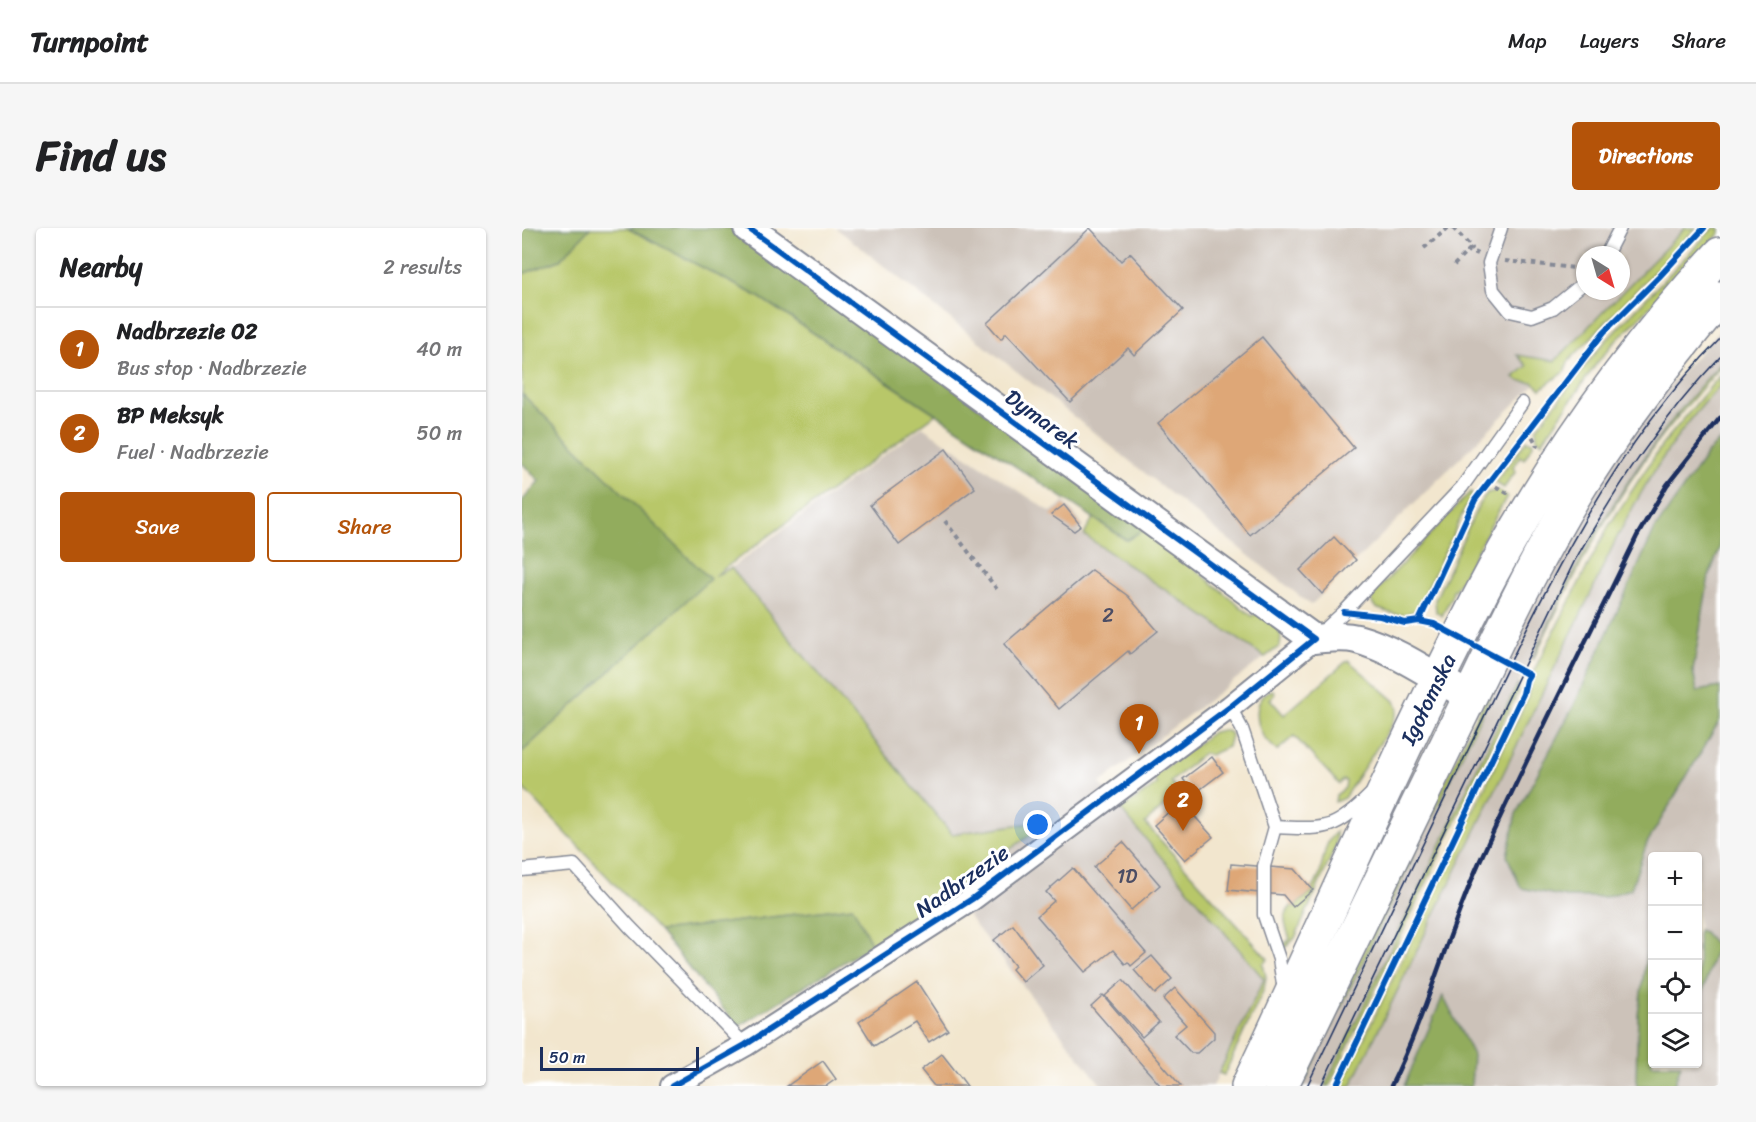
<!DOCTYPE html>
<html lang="en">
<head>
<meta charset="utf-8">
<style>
  body { margin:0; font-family:Sriracha,sans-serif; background:#f6f6f6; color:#202124 }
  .controls { position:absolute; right:18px; bottom:18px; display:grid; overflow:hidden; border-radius:6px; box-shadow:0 2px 4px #0004 }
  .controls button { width:54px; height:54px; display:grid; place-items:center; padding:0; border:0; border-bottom:2px solid #e0e0e0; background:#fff; color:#202124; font:30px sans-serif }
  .compass { position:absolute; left:1054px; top:18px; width:54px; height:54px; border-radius:50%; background:#fff; box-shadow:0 2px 4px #0004; rotate:143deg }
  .scale { position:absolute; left:18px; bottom:15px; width:159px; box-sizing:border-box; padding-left:6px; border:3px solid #1b2f5e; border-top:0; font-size:16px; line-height:21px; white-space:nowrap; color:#1b2f5e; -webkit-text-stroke:4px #fff; paint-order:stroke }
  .you { position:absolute; left:516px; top:597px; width:21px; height:21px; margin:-15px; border:4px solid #fff; border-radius:50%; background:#1a73e8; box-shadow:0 0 0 9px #1a73e833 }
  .badge { display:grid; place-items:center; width:39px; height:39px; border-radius:50%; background:#b45309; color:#fff; font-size:20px; font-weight:700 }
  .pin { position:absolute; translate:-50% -50px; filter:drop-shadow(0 2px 3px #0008) }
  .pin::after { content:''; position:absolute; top:32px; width:21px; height:18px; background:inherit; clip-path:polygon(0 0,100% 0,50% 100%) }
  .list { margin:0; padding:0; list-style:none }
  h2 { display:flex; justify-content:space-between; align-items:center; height:78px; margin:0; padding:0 24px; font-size:26px }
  h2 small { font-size:20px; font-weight:400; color:#757577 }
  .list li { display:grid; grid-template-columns:39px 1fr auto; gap:18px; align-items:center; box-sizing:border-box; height:84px; padding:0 24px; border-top:2px solid #e0e0e0 }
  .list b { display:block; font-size:22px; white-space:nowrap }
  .list p { margin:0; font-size:20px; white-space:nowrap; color:#757577 }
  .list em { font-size:20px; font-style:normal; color:#757577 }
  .actions { display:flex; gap:12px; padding:18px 24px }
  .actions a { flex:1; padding:14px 0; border:2px solid #b45309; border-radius:6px; text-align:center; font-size:21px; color:#b45309 }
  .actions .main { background:#b45309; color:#fff }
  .icon { flex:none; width:33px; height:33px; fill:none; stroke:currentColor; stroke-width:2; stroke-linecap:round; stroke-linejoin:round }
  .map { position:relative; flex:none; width:1198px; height:858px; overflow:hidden; border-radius:6px }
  header { display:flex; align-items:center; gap:36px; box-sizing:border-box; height:84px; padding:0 30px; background:#fff; border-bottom:2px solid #e0e0e0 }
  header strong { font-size:28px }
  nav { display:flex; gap:33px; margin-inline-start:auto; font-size:21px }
  .intro { display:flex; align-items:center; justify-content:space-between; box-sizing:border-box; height:144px; padding:0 36px }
  h1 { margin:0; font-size:42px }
  .button { padding:15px 27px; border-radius:6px; background:#b45309; color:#fff; font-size:21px; font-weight:700 }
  main { display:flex; gap:36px; padding:0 36px }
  aside { flex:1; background:#fff; border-radius:6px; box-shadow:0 2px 4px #0004 }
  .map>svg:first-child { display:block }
  .industrial { fill:#ccc2b9; fill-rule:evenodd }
  .green { fill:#b8c769; stroke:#6a7b64; stroke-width:1.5 }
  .forest { fill:#92ac5d; stroke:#566e5e; stroke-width:1.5 }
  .building { fill:#dea777 }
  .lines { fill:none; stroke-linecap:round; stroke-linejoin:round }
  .service-casing { stroke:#868a96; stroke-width:15 }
  .minor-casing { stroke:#868a96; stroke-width:26 }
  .tertiary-casing { stroke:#868a96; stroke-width:32 }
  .primary-casing { stroke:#868a96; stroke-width:36 }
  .path { stroke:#868a96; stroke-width:4; stroke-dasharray:4.5 4.5; stroke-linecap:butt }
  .service { stroke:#fff; stroke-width:12 }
  .minor { stroke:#fff; stroke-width:22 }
  .tertiary { stroke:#fff; stroke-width:28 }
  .primary { stroke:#fff; stroke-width:33 }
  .tram { stroke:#1b2f5e; stroke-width:1.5 }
  .rail { stroke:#1b2f5e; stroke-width:4.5 }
  .cycleway-casing { stroke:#fff; stroke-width:10 }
  .cycleway { stroke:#0057b8; stroke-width:6 }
  .labels { text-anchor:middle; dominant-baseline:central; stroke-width:6; stroke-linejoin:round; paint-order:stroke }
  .number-label { font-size:20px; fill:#4c4d64 }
  .street-label { font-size:22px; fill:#1b2f5e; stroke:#fff }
</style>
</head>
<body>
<header>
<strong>Turnpoint</strong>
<nav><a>Map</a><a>Layers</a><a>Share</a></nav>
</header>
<div class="intro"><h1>Find us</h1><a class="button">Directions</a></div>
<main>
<aside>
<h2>Nearby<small>2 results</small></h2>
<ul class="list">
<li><span class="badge">1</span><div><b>Nadbrzezie 02</b><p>Bus stop · Nadbrzezie</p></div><em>40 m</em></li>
<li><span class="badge">2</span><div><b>BP Meksyk</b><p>Fuel · Nadbrzezie</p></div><em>50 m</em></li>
</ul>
<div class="actions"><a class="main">Save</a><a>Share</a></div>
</aside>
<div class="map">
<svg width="1198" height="858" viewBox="0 0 1198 858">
  <rect width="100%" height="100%" fill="#fff"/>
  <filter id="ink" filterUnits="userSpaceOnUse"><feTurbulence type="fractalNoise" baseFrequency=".0167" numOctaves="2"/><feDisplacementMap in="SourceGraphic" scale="12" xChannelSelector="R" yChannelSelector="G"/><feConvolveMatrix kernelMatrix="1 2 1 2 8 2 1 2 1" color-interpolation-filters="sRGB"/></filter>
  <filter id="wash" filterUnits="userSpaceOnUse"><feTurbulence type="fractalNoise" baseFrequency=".008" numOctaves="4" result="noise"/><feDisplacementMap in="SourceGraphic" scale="24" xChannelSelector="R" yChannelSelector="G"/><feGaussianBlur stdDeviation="1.35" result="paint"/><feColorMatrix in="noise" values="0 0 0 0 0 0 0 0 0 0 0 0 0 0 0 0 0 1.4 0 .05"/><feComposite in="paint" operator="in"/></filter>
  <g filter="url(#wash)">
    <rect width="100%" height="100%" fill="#f2e6ce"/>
    <g class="industrial">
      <path d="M 314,0 L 1171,0 L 789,377 ZM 1063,27 L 1099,27 L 1099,63 L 1063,63 Z"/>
      <polygon points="1198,102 1198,136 1154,187 1086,284 1054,340 1010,431 1008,431 803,858 781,858 991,422 989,421 1020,354 1071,263 1142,164"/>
      <path d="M 1198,158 L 1198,858 L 829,858 L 1070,363 L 1094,309 L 1140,229 L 1159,204 ZM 1130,628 L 1176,628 L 1176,836 L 1130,836 Z"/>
      <polygon points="400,199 529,284 542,274 562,298 556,304 743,429 578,555 610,596 742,751 691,858 580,858 453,697 430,663 529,593 430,606 209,340"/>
    </g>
    <g class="green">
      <polygon points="68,0 105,0 237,69 414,186 192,348 209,340 430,606 530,592 350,717 331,679 137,703 0,559 0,524 187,351 0,166 0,46 38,32"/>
      <polygon points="1163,0 1174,0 1046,134 1043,143 1019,161 1011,154 997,153 992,149 1005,138 995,127 1033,133"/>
      <polygon points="1191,0 1198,0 1198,5 1150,57 1090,117 1075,135 1020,214 1015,211 1014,201 1078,119"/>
      <path d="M 1198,136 L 1198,139 C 1177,164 1156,188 1136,213 C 1086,281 1047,356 1011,432 L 1010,431 C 1028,393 1046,354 1067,317 C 1104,252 1147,191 1198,136 Z"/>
      <path d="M 1198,147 L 1198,158 C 1141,218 1103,288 1070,363 L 829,858 L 819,858 L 1006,469 L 1008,450 L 1086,299 L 1140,217 Z"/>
      <polygon points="1005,212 1011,214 1011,217 1002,231 998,228 991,240 994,243 982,260 974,255 974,253"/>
      <polygon points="976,262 985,268 933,362 931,361 930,364 931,365 920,388 914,384 913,372 957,276 965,265"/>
      <path d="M 948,264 L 950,266 L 896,380 C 883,392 868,385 854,380 L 850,375 L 850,368 Z"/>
      <path d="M 571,290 L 604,312 L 624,300 L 730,388 L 735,385 C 752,394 762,396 758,418 L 743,429 L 562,307 Z"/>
      <path d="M 826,432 L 873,473 L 876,481 L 870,497 L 822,570 L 813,574 L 814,567 L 823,560 L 824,553 L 821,552 L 817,556 L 772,508 L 755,523 C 751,518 744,513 741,508 C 733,493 731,467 751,462 L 753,466 L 748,471 L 762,487 Z"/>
      <polygon points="977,441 981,442 781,858 776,858"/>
      <polygon points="996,455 996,464 807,858 803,858"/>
      <polygon points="701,502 707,504 709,507 706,519 688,527 681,525 649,554 657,565 623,595 746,731 741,736 744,749 742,761 702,847 697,845 742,751 594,576 599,573 604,578 635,556 631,549 691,504"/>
      <path d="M 814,604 L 814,618 L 773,710 L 763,720 L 761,717 L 768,711 C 763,697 759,690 770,677 L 772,679 L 791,663 L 790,661 C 804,644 797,619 814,604 Z"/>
    </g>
    <g class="forest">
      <polygon points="0,0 68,0 38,32 0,46"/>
      <polygon points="105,0 209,0 624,300 605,312 237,69"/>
      <polygon points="0,166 188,351 0,524 0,273 17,253 0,235"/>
      <polygon points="1198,212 1198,320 1187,348 1171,443 1175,463 1198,459 1198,492 1125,615 1109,661 1083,669 1044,669 999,660 985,628 994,586 1052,477 1133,301 1184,227"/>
      <polygon points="331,679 350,717 216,799 137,703"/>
      <polygon points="1128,699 1130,699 1130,836 1159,836 1152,858 1115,858 1114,851 1116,787"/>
      <polygon points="1176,702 1182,704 1194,718 1176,780"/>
      <polygon points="921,768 951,827 949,858 882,858"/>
    </g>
    <g id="blocks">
      <g class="building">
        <polygon points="568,0 599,33 608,25 661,82 612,127 606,120 548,174 484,105 479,111 465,95"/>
        <polygon points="740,109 832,220 728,307 636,195"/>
        <polygon points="424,221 453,260 377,317 348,277"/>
        <polygon points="542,277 559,298 552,303 529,287"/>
        <polygon points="812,309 834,332 800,366 778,342"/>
        <polygon points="570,342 606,368 636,403 608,426 606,423 537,481 482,416"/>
        <polygon points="690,529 701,544 672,566 661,551"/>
        <polygon points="659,573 691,609 663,632 632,597"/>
        <polygon points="601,614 638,657 609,682 572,639"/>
        <polygon points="709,636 773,641 791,662 771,679 761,667 706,662"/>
        <polygon points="551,640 624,725 609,738 606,734 603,736 591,722 563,744 515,688 532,673 524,664"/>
        <polygon points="491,697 521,737 501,754 490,741 493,738 472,712"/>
        <polygon points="630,728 650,751 633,766 612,742"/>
        <polygon points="601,752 637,794 620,809 583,768"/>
        <polygon points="395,754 426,802 407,814 393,793 352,818 337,794"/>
        <polygon points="653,760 692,804 692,810 675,825 669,825 652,807 664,797 641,771"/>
        <polygon points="581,767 633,828 659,858 639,858 621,838 569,778"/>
        <polygon points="420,826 439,850 445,858 412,858 399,842"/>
        <polygon points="301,833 314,851 304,858 265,858"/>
      </g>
    </g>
  </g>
  <g filter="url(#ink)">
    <use href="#blocks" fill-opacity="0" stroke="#868a96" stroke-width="1.5"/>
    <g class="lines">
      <g class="service-casing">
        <g id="service">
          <polyline points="979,0 967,35 971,62 988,83 1010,88 1031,80 1063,54"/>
          <polyline points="1084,27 1098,0"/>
          <polyline points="798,406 822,384 940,259 1000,175"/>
          <polyline points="708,479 720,501 753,599 742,638 742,687 757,731 762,762"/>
          <path d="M 753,599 C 803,601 811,604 848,567"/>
          <polyline points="0,642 52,637 108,699 223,817"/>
        </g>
      </g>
      <g class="minor-casing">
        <polyline id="minor" points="150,858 223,817 450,671 708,479 792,411"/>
      </g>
      <g class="tertiary-casing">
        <path id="tertiary" d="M 226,0 L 792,411 C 806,410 821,407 835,411 C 875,422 912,449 948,469"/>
      </g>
      <g class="primary-casing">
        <g id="primary">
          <path d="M 726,858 C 790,724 848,588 914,455 C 942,399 969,343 1002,289 C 1058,195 1123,106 1198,26"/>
          <path d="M 759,858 C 814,745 868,631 924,518 C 968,429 1009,336 1062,252 C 1103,188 1149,128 1198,70"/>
        </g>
      </g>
      <g class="path">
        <polyline points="931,0 950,20 947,22"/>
        <polyline points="902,20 926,0"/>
        <polyline points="983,33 1053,40"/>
        <polyline points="932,37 947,22 956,26"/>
        <polyline points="1006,201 1015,217 1014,219"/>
        <polyline points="966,254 985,265 986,263"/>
        <polyline points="423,293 477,364"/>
      </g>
      <use href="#service" class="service"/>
      <use href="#minor" class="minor"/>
      <use href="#tertiary" class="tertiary"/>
      <use href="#primary" class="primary"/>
      <g class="tram">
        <path d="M 785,858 C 839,745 894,632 948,518 C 1017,374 1084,226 1198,111"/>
        <path d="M 799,858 L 1052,334 C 1094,260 1140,190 1198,129"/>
      </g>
      <path class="rail" d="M 869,858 C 904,787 924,710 956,637 C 1006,526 1062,418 1115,308 L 1145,257 L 1198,190"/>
      <g class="cycleway-casing">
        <g id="cycleway">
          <polyline points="897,393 953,272 1082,104 1137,49 1182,0"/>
          <polyline points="150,858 223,817 450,671 708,479 792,411 226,0"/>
          <polyline points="814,858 1001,466 1004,452 1007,447 912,396 897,393 883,395 858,388 822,384"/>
        </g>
      </g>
      <use href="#cycleway" class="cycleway"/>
    </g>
  </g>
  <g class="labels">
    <g class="number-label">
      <text x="586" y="387">2</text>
      <text x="605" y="648">1D</text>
    </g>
    <g class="street-label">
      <text transform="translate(520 191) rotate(36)">Dymarek</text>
      <text transform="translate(906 471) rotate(-64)">Igołomska</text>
      <text transform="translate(440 653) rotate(-35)">Nadbrzezie</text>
    </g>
  </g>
</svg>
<div class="controls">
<button>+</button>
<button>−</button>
<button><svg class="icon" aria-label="locate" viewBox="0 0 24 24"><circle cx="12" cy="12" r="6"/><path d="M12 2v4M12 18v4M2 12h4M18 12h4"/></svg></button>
<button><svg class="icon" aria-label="layers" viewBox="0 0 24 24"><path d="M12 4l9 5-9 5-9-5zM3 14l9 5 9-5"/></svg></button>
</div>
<svg class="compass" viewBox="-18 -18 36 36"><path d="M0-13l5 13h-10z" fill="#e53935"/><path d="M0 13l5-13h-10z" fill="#757577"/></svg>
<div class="scale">50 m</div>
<div class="you"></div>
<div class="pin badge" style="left:617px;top:526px">1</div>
<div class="pin badge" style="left:661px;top:603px">2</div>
</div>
</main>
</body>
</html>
